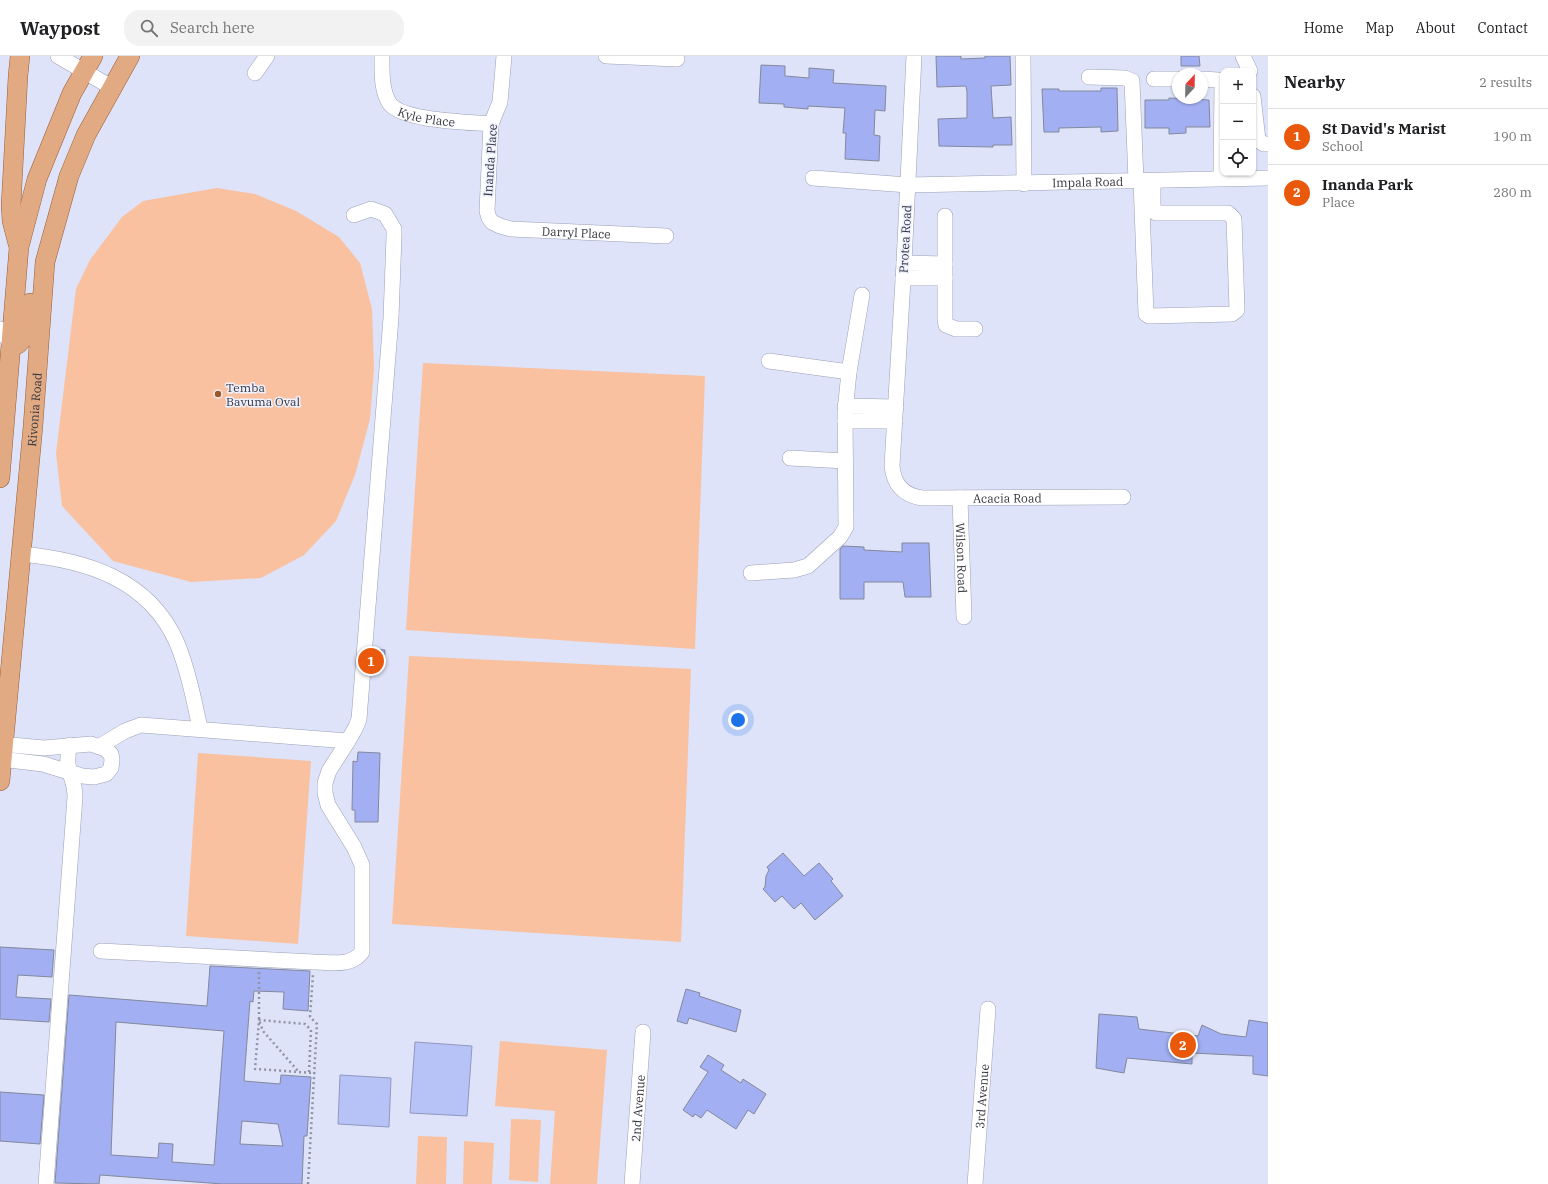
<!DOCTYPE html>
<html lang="en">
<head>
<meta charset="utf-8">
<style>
  body { margin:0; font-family:"IBM Plex Serif",serif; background:#f2f2f2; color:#202124 }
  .controls { position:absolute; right:12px; top:12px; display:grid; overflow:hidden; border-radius:8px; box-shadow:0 1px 3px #0004 }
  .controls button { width:36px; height:36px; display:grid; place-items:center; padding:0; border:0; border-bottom:1px solid #e0e0e0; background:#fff; color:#202124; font:20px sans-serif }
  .compass { position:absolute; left:1172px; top:12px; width:36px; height:36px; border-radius:50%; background:#fff; box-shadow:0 1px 3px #0004; rotate:22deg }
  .you { position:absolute; left:738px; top:664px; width:14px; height:14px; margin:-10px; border:3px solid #fff; border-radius:50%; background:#1a73e8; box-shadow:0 0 0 6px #1a73e833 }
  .badge { display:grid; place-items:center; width:26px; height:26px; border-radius:50%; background:#ea580c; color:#fff; font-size:13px; font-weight:700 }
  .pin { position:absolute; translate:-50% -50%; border:2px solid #fff; box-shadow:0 1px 4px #0006 }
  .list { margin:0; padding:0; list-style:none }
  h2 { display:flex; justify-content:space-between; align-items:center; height:52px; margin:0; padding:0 16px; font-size:17px }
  h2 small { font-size:13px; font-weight:400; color:#757577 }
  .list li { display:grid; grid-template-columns:26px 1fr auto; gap:12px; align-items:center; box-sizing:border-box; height:56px; padding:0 16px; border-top:1px solid #e0e0e0 }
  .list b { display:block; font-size:15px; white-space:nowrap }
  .list p { margin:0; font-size:13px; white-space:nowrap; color:#757577 }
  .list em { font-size:13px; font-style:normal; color:#757577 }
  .icon { flex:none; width:22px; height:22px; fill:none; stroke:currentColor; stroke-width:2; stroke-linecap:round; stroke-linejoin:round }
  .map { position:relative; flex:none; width:1268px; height:1128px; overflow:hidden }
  header { display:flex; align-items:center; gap:24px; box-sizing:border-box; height:56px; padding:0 20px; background:#fff; border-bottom:1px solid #e0e0e0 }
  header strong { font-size:19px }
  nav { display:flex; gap:22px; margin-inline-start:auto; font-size:14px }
  .search { width:280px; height:36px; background:#f2f2f2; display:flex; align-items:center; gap:10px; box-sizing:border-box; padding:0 14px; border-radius:16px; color:#757577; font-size:15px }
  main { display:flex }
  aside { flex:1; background:#fff }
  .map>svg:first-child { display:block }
  .green { fill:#f9c19f }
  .water { fill:#b7c2f6; stroke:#9098bf }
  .building { fill:#a2aff3; stroke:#83889b; fill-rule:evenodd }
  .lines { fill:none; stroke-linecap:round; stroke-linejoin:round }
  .minor-casing { stroke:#9ba0b4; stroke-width:16 }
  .major-casing { stroke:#995d35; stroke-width:20 }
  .path { stroke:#9194a5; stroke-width:2.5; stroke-dasharray:2 3; stroke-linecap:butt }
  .minor { stroke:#fff; stroke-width:15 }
  .major { stroke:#e2aa82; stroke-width:19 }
  .poi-dot { fill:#9c5829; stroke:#eef1fe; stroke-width:1.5 }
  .labels { text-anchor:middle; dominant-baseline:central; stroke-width:3; stroke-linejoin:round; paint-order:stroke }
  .street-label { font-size:12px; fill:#363740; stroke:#eef1fe }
  .poi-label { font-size:12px; fill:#363740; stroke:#eef1fe; text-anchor:start }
</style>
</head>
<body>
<header>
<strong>Waypost</strong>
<div class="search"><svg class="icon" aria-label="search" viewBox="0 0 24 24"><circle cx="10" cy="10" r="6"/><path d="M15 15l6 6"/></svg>Search here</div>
<nav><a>Home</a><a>Map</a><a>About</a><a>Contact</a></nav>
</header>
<main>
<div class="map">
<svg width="1268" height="1128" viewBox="0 0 1268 1128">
  <rect width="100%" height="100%" fill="#dee3f9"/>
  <g class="green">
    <polygon points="217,132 255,138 296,155 339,181 360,207 372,253 374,313 370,363 355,419 336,465 304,499 261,522 191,526 113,505 62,450 56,397 76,233 90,204 122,161 143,145"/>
    <polygon points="423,307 705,320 695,593 406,574"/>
    <polygon points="409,600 691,613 681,886 392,868"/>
    <polygon points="198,697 311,705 298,888 186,880"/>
    <polygon points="500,985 607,994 597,1128 550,1128 555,1055 495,1050"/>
    <polygon points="511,1063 541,1064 538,1126 509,1124"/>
    <polygon points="418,1080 447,1081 446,1128 416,1128"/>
    <polygon points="464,1085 494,1087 492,1128 463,1128"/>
  </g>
  <g class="water">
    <polygon points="415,986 472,990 467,1060 410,1057"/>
    <polygon points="340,1019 391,1022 389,1071 338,1068"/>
  </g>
  <g class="building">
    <polygon points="936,0 961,0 961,3 985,2 985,0 1010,0 1011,29 991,30 993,62 1011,61 1012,89 993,89 993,91 939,90 938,63 967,62 967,36 966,30 937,31"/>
    <polygon points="1181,0 1199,0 1200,10 1181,10"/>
    <polygon points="761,9 785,10 785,20 809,22 809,12 834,14 833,27 886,30 885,55 875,54 874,79 880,80 879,105 845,103 846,77 843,77 845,52 808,50 808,53 784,51 784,48 759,47"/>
    <polygon points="1101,32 1117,32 1118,75 1101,76 1101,71 1059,72 1059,76 1044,76 1042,33 1059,33 1059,35 1101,35"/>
    <polygon points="1169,42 1209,44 1210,71 1186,71 1186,77 1169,78 1169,72 1145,72 1145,44 1169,44"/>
    <polygon points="902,487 929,487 931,541 905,541 903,526 864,526 864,543 840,543 840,493 843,490 864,491 864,494 902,496"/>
    <polygon points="374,593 385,594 384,611 372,610"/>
    <polygon points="358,696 380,697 378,766 355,766 355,754 352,754 353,705 357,706"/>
    <polygon points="783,797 804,820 819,807 833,823 831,825 843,840 815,864 801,847 794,853 782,840 775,846 763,833 765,831 766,820 769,814 767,811"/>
    <polygon points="0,891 54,894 52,921 18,919 16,941 51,943 49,966 0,963"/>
    <path d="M 210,910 L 310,915 L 308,955 L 283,953 L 284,936 L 254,935 L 253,946 L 250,945 L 244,1025 L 280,1028 L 281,1019 L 311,1021 L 307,1080 L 304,1080 L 302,1128 L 223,1128 L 100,1119 L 99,1128 L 55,1127 L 69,939 L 207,950 ZM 116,966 L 224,975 L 214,1109 L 172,1106 L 173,1088 L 159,1087 L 158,1102 L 111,1099 ZM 242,1065 L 278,1068 L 283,1090 L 240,1088 Z"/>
    <polygon points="686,933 700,937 699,940 741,954 736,976 689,962 687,968 677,965"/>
    <polygon points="1099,958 1137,961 1139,973 1198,980 1202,969 1221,978 1246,981 1249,964 1268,967 1268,1020 1253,1018 1253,1000 1192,997 1192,1008 1127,1002 1124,1017 1096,1012"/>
    <polygon points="708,999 724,1009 721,1014 741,1027 743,1023 766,1038 754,1058 748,1054 736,1073 707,1054 701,1062 695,1058 693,1061 683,1054 708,1016 700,1011"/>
    <polygon points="0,1036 44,1039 40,1088 0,1085"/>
  </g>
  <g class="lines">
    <g class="minor-casing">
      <g id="minor">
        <polyline points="58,0 111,31"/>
        <path id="s1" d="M 382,0 C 382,15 381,35 390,48 C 404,65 468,66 491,68"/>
        <path id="s2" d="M 504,0 L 500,46 L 491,68 L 487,155 L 489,162 L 492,166 L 500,170 L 511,173 L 666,180"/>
        <polyline points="606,0 677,3"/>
        <path id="s3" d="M 914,0 L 904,207 L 892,410 C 894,429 903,439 922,442 L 1123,441"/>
        <polyline points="1023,0 1024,128"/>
        <polyline points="1243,0 1250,15"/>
        <polyline points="255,17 267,0"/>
        <polyline points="1089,21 1125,22 1132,25 1136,125"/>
        <polyline points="1154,23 1178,23"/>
        <polyline points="1202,23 1218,24 1222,28 1221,122"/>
        <polyline points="1253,40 1258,84 1264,88 1268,88"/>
        <path id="s4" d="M 813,122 L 908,129 L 1268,122"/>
        <polyline points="1141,125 1146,258 1149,260 1232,258 1237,254 1234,163 1228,157 1156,157 1153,155 1153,125"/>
        <polyline points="945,160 945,264 946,269 956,273 975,273"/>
        <polyline points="904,207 945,208"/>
        <polyline points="903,222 945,222"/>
        <polyline points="0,273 11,288"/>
        <polyline points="769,305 849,316"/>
        <polyline points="845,350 896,351"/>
        <polyline points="845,365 895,365"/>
        <polyline points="790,402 845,405"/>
        <path id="s5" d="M 960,442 L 964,561"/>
        <path d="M 21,498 C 86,504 149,523 177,587 C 188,614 194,644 200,672"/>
        <polyline points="751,517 794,514 808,510 840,481 846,471 845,356 849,316 862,239"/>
        <polyline points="0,688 44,692 91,688 105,693 111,698 112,704 111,712 106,718 94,721 82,720 43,708 0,703"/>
        <polyline points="100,690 125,675 141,669 348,685 356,671 359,663 391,262 394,180 394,173 385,158 371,153 354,159"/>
        <path d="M 101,895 L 314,906 C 331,906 351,911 362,896 L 362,809 L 354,791 L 328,749 L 325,737 L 325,727 L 329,715 L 348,685"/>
        <path d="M 46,1128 L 75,741 C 75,719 63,715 70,689"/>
        <path id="s6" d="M 632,1128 L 643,976"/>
        <path id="s7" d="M 975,1128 L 988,953"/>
      </g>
    </g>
    <g class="major-casing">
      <g id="major">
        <polyline points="18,188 12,165 11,150 18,20 20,0"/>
        <polyline points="11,288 18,288 25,280 30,247"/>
        <polyline points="0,422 19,191 37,123 72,37 93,0"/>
        <path id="s8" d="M 0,725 L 33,370 L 45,206 L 69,120 L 86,79 L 130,0"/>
      </g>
    </g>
    <g class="path">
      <polyline points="259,916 259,964 263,975 298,1015"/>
      <path d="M 309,1016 L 311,974 L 305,968 L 259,964 L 255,1013 C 275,1014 295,1016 315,1017"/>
      <polyline points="308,1128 317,968 310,961 313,918"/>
    </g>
    <use href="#minor" class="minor"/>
    <use href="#major" class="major"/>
  </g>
  <circle class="poi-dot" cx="218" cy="338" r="4"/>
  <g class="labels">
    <g class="street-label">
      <text stroke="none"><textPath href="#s1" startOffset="89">Kyle Place</textPath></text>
      <text transform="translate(490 104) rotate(-86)">Inanda Place</text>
      <text stroke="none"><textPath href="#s4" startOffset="275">Impala Road</textPath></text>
      <text stroke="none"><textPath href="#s2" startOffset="255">Darryl Place</textPath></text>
      <text transform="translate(905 183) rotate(-87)">Protea Road</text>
      <text stroke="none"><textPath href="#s8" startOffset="373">Rivonia Road</textPath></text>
      <text stroke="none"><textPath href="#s3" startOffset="544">Acacia Road</textPath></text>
      <text stroke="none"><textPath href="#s5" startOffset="60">Wilson Road</textPath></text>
      <text stroke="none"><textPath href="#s7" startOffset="88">3rd Avenue</textPath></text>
      <text stroke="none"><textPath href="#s6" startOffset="76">2nd Avenue</textPath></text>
    </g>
    <g class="poi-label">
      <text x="226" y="331">Temba<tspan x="226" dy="14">Bavuma Oval</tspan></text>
    </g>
  </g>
</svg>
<div class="controls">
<button>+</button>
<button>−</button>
<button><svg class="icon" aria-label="locate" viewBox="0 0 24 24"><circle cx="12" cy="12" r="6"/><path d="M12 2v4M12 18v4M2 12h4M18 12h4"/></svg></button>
</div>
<svg class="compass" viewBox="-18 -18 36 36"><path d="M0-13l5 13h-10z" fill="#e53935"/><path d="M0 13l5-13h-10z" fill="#757577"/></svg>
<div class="you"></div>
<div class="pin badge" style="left:371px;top:605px">1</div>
<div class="pin badge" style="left:1183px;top:989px">2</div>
</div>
<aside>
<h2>Nearby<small>2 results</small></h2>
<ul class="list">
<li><span class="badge">1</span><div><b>St David's Marist</b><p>School</p></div><em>190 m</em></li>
<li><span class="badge">2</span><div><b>Inanda Park</b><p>Place</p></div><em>280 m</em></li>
</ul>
</aside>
</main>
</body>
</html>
